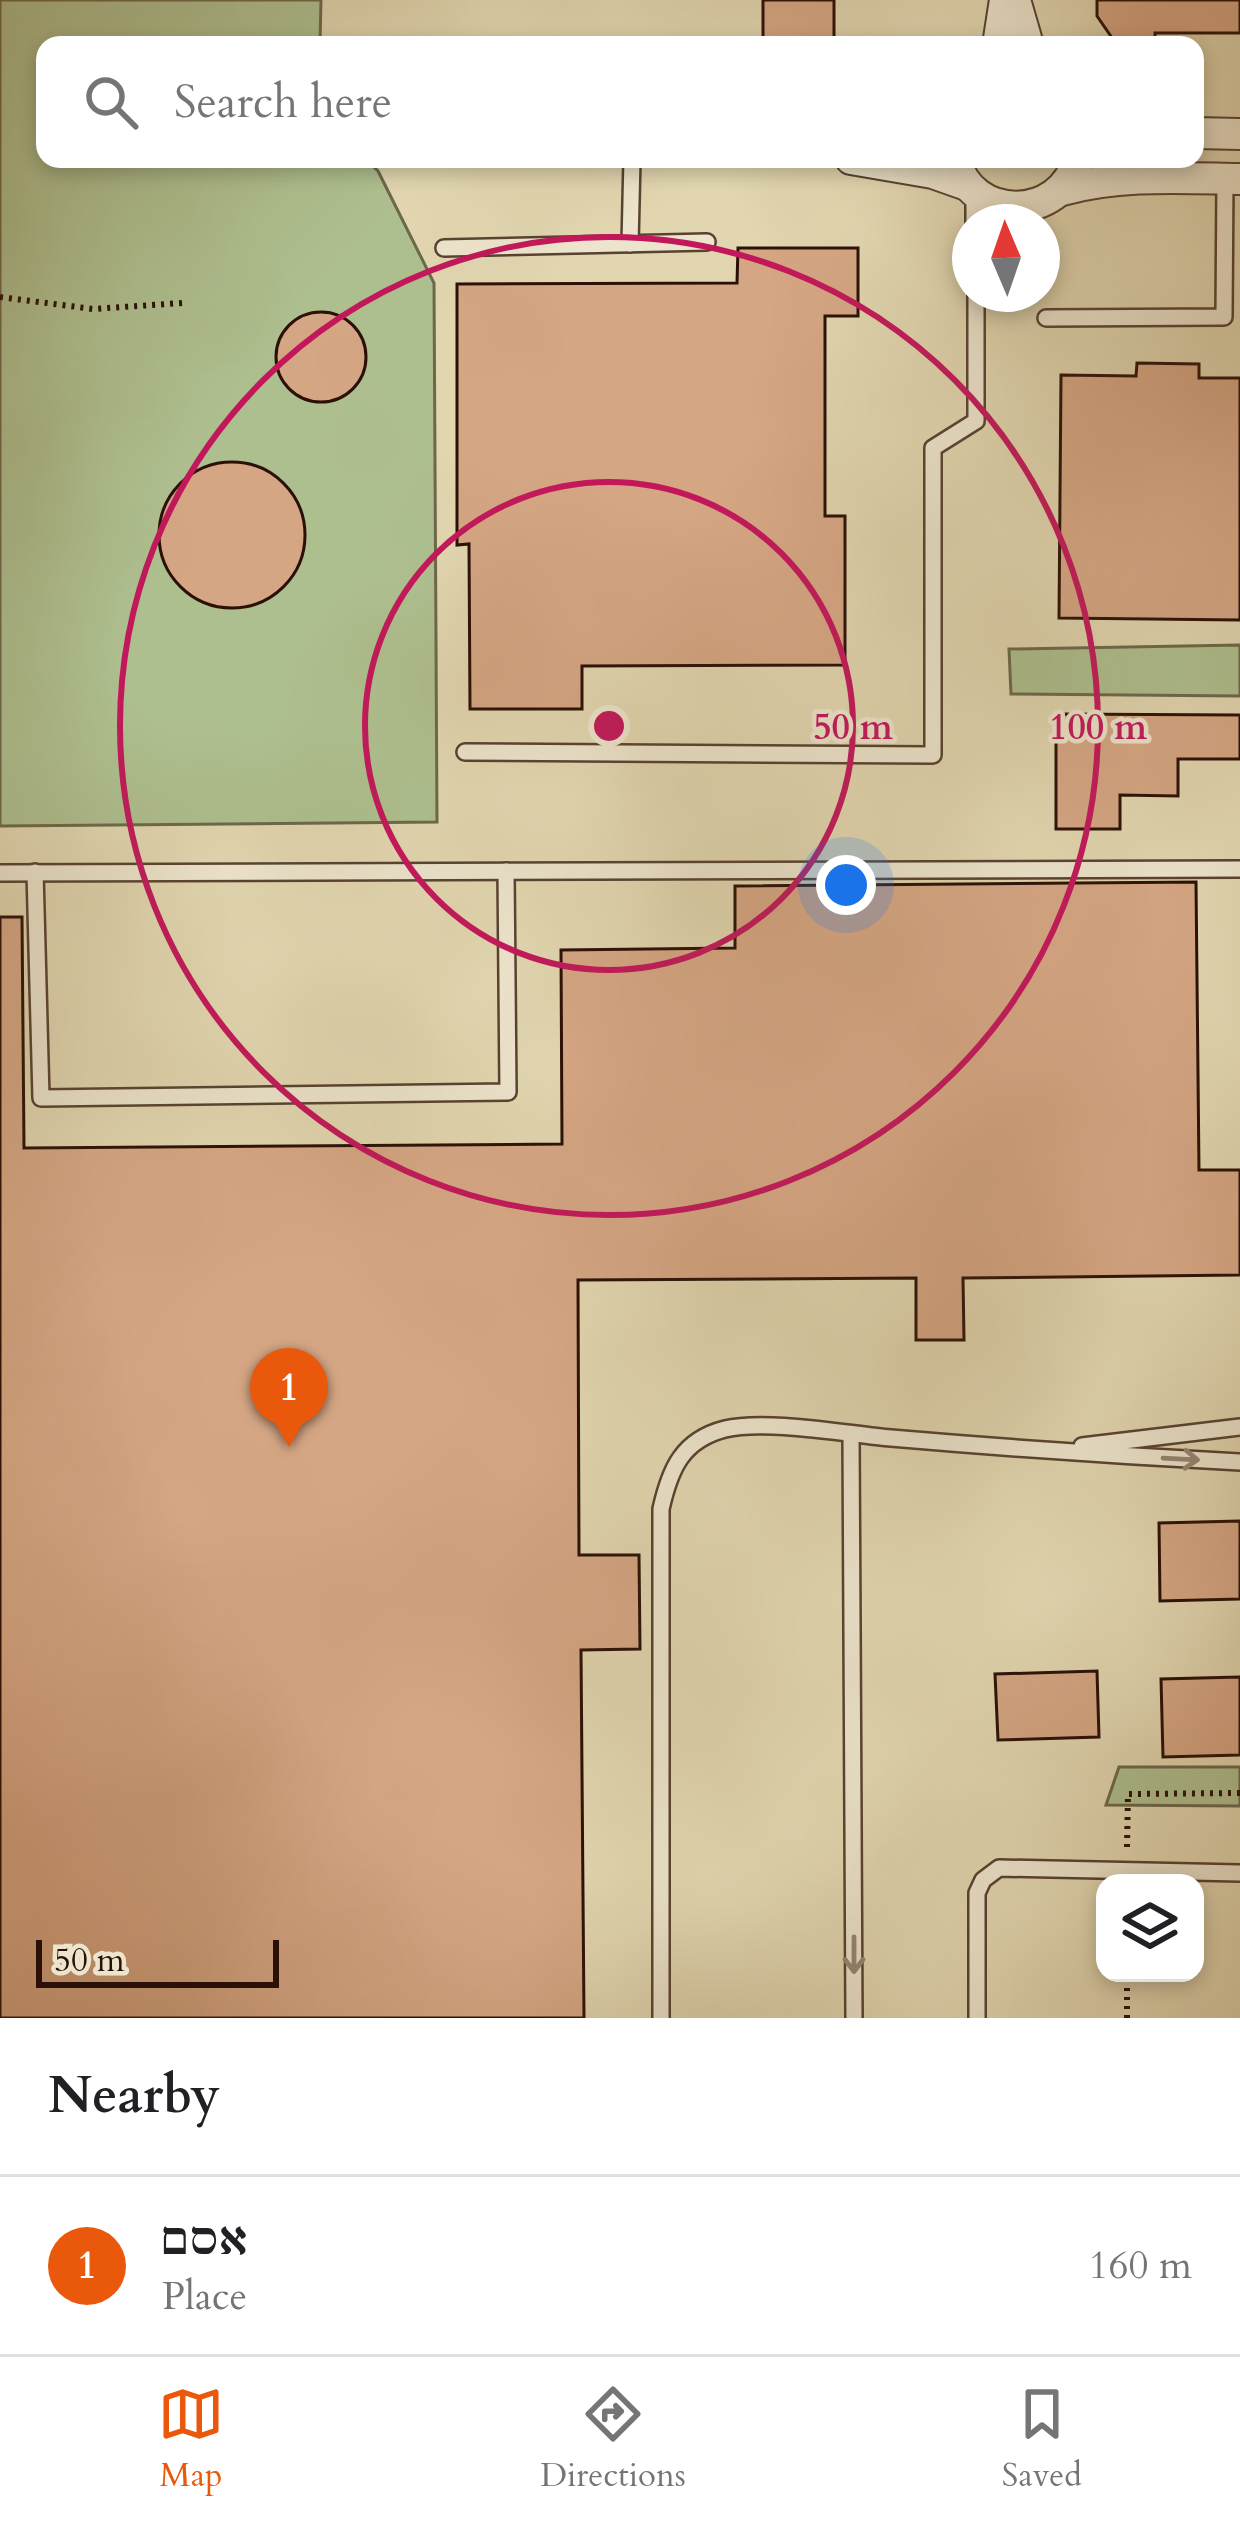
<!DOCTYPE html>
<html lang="en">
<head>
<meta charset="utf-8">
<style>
  body { margin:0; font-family:Cardo,"Frank Ruhl Libre",serif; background:#f6f6f6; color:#202124 }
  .controls { position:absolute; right:36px; bottom:36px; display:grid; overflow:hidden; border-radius:24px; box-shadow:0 6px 18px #0003 }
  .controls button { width:108px; height:108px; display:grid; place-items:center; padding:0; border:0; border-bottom:3px solid #e0e0e0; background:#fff; color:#202124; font:60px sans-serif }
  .compass { position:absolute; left:952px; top:204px; width:108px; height:108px; border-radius:50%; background:#fff; box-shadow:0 6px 18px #0003; rotate:358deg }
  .scale { position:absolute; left:36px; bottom:30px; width:243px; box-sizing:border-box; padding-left:12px; border:6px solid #2a1006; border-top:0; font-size:33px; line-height:42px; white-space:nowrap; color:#2a1006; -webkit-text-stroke:9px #ece4cc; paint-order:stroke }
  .you { position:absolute; left:846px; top:885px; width:42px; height:42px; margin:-30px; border:9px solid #fff; border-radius:50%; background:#1a73e8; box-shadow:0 0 0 18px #1a73e833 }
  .badge { display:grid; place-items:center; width:78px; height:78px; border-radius:50%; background:#ea580c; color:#fff; font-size:39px; font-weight:700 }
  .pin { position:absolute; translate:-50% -99px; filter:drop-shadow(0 3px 6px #0008) }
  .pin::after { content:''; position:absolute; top:63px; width:42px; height:36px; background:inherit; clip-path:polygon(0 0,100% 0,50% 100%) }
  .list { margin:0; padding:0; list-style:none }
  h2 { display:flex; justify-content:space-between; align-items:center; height:156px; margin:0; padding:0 48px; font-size:51px }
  h2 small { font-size:39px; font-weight:400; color:#757577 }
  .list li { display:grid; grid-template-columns:78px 1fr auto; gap:36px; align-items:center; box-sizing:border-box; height:180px; padding:0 48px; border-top:3px solid #e0e0e0 }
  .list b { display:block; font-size:45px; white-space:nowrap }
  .list p { margin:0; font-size:39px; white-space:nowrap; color:#757577 }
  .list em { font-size:39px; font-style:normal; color:#757577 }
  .icon { flex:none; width:66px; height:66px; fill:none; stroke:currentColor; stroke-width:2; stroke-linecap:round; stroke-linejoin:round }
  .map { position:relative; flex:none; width:1240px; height:2018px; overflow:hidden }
  .search { position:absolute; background:#fff; box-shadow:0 6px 18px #0003; left:36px; right:36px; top:36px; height:132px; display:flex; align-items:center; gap:30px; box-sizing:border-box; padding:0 42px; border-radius:24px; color:#757577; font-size:45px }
  .sheet { height:336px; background:#fff }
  nav { display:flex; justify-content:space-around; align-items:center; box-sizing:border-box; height:168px; border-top:3px solid #e0e0e0; background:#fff; font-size:33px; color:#757577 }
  nav a { display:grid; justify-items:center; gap:6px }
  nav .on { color:#ea580c }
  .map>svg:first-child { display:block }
  .green { fill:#aebf8f; stroke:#6c684a; stroke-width:3 }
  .building { fill:#d5a684; stroke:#2a1006; stroke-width:3 }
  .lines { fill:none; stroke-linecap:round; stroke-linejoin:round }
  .lane-casing { stroke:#584230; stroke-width:20 }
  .street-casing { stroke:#584230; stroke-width:34 }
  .path { stroke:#2a1006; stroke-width:6; stroke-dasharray:3 6; stroke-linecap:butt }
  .lane { stroke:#ece4cc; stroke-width:15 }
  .street { stroke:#ece4cc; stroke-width:30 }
  .oneway { stroke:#958573 }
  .ring { fill:none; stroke:#c2185b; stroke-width:6 }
  .centre { fill:#c2185b; stroke:#ece4cc; stroke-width:6 }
  .ring-label { font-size:36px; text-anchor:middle; font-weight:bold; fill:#c2185b; stroke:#ece4cc; stroke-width:9; stroke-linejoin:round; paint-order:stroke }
</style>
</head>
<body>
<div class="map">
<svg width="1240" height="2018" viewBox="0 0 1240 2018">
  <rect width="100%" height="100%" fill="#e1d6b0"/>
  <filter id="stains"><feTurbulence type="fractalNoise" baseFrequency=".00167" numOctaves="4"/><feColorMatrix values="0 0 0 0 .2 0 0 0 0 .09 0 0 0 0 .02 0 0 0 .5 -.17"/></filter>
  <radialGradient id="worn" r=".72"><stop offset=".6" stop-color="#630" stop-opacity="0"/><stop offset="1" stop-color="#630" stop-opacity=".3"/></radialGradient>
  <g class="green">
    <polygon points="0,0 321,0 320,45 45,45 45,159 365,159 378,171 434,283 437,822 0,826"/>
    <polygon points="1240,645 1240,696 1011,694 1009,649"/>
    <polygon points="1119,1767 1240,1767 1240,1806 1106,1805"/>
  </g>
  <g class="building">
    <rect x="763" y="0" width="71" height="45"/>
    <polygon points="1097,0 1240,0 1240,33 1155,33 1155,45 1117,45 1097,16"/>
    <polygon points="738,248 858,248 858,316 825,316 825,516 845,516 845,665 582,666 582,709 470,709 469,544 457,545 457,284 737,283"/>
    <circle cx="321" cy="357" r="45"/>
    <polygon points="1137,363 1199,364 1199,378 1240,378 1240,620 1059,618 1061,375 1136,376"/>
    <circle cx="232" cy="535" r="73"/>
    <polygon points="1056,714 1240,715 1240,759 1178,759 1178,796 1120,795 1120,829 1056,829"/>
    <polygon points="1196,882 1199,1170 1240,1170 1240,1275 963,1278 964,1340 916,1340 916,1278 578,1280 579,1555 639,1555 640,1649 581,1650 584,2018 0,2018 0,917 22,917 24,1148 562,1144 561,950 735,948 735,886"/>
    <polygon points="1240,1521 1240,1599 1160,1601 1159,1523"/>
    <polygon points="1097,1671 1099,1737 998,1740 995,1674"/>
    <polygon points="1240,1677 1240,1755 1163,1757 1161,1679"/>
  </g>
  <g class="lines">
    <g class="lane-casing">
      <g id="lane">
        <polyline points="974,194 974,222"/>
        <polyline points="630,244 632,159"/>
        <polyline points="444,248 707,242"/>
        <polyline points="1046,318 1224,317 1225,179"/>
        <polyline points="465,752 933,755 933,448 976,421 976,294"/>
        <polyline points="35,872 41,1098 508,1092 506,871"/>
        <polyline points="0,873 1240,869"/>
        <polyline points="851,1434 854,2018"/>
        <polyline points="1082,1446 1240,1427"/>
        <path d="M 661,2018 L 661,1509 C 670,1469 682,1440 725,1429 C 765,1419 847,1434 891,1438 C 1007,1448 1123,1456 1240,1462"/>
        <polyline points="977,2018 977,1893 983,1880 999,1868 1240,1873"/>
      </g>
    </g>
    <g class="street-casing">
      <g id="street">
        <polyline points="1015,0 1028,45"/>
        <polyline points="998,45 1005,0"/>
        <polyline points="1195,133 1240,134"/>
        <polyline points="851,159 933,173 967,185"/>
        <path d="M 955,159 C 971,223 1061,222 1078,159"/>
        <path d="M 1062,190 C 1120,174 1180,178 1240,179"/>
      </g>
    </g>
    <g class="path">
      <polyline points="0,297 93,309 182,303"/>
      <polyline points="1127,1847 1128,1794 1240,1793"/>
      <polyline points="1127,2018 1127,1973"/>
    </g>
    <use href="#lane" class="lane"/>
    <use href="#street" class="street"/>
  </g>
  <defs><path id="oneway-shaft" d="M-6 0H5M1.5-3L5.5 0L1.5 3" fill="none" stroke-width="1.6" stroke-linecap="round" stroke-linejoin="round" transform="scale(3)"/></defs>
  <g class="oneway">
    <use href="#oneway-shaft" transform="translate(1181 1459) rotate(3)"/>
    <use href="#oneway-shaft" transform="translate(854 1955) rotate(90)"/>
  </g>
  <g class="ring">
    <circle cx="609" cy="726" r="244"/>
    <circle cx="609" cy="726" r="489"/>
  </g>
  <circle cx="609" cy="726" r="18" class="centre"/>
  <g class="ring-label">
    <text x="853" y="739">50 m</text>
    <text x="1098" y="739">100 m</text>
  </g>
  <rect width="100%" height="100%" filter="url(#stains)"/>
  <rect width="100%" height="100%" fill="url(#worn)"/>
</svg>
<div class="controls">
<button><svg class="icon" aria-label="layers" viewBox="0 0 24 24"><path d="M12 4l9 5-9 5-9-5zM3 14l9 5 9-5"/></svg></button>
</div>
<svg class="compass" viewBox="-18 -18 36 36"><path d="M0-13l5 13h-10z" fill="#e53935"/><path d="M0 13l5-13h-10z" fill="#757577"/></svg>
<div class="scale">50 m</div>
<div class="you"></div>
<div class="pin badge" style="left:289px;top:1447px">1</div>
<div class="search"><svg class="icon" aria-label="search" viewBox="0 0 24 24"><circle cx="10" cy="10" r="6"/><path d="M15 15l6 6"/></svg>Search here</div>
</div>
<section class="sheet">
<h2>Nearby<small></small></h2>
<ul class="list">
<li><span class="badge">1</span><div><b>אסם</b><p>Place</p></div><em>160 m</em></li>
</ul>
</section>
<nav>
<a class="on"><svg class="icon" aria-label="map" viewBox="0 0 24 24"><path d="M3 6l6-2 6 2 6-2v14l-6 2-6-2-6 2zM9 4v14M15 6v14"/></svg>Map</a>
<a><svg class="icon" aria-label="directions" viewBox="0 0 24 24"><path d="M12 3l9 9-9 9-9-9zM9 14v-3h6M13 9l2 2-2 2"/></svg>Directions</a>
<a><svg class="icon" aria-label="saved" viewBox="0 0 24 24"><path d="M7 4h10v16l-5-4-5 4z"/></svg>Saved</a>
</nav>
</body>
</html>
